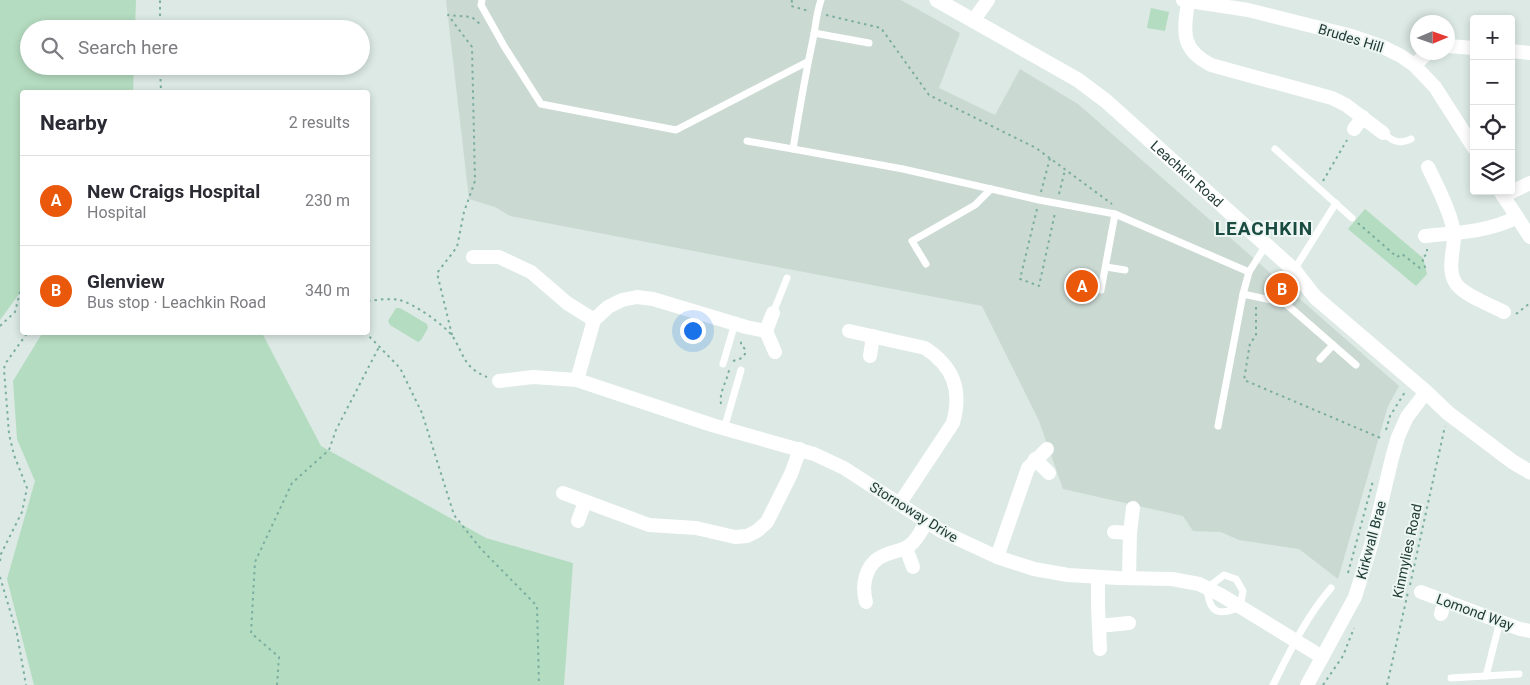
<!DOCTYPE html>
<html lang="en">
<head>
<meta charset="utf-8">
<style>
  body { margin:0; font-family:Roboto,sans-serif; background:#f2f2f3; color:#2b2b33 }
  .controls { position:absolute; right:15px; top:15px; display:grid; overflow:hidden; border-radius:5px; box-shadow:0 2px 8px #0003 }
  .controls button { width:45px; height:45px; display:grid; place-items:center; padding:0; border:0; border-bottom:1px solid #e1e1e2; background:#fff; color:#2b2b33; font:25px sans-serif }
  .compass { position:absolute; left:1410px; top:15px; width:45px; height:45px; border-radius:50%; background:#fff; box-shadow:0 2px 8px #0003; rotate:88deg }
  .you { position:absolute; left:692px; top:330px; width:18px; height:18px; margin:-12px; border:4px solid #fff; border-radius:50%; background:#1a73e8; box-shadow:0 0 0 8px #1a73e833 }
  .badge { display:grid; place-items:center; width:32px; height:32px; border-radius:50%; background:#ea580c; color:#fff; font-size:16px; font-weight:700 }
  .pin { position:absolute; translate:-50% -50%; border:2px solid #fff; box-shadow:0 1px 5px #0006 }
  .list { margin:0; padding:0; list-style:none }
  h2 { display:flex; justify-content:space-between; align-items:center; height:65px; margin:0; padding:0 20px; font-size:21px }
  h2 small { font-size:16px; font-weight:400; color:#7c7c81 }
  .list li { display:grid; grid-template-columns:32px 1fr auto; gap:15px; align-items:center; box-sizing:border-box; height:90px; padding:0 20px; border-top:1px solid #e1e1e2 }
  .list b { display:block; font-size:19px; white-space:nowrap }
  .list p { margin:0; font-size:16px; white-space:nowrap; color:#7c7c81 }
  .list em { font-size:16px; font-style:normal; color:#7c7c81 }
  .icon { flex:none; width:28px; height:28px; fill:none; stroke:currentColor; stroke-width:2; stroke-linecap:round; stroke-linejoin:round }
  .map { position:relative; flex:none; width:1530px; height:685px; overflow:hidden }
  .search { position:absolute; background:#fff; box-shadow:0 2px 8px #0003; left:20px; top:20px; width:350px; height:55px; display:flex; align-items:center; gap:12px; box-sizing:border-box; padding:0 18px; border-radius:28px; color:#7c7c81; font-size:19px }
  .panel { position:absolute; background:#fff; box-shadow:0 2px 8px #0003; left:20px; top:90px; width:350px; height:245px; border-radius:5px }
  .map>svg:first-child { display:block }
  .built { fill:#cbd9d3 }
  .green { fill:#b4dcc0 }
  .lines { fill:none; stroke-linecap:round; stroke-linejoin:round }
  .path { stroke:#7baea0; stroke-width:2; stroke-dasharray:2.5 4; stroke-linecap:butt }
  .service { stroke:#fff; stroke-width:7 }
  .minor { stroke:#fff; stroke-width:14 }
  .tertiary { stroke:#fff; stroke-width:15 }
  .labels { text-anchor:middle; dominant-baseline:central; stroke-width:4; stroke-linejoin:round; paint-order:stroke }
  .street-label { font-size:14px; fill:#1e3933; stroke:#edf6f2 }
  .district-label { font-size:19px; font-weight:bold; letter-spacing:1px; fill:#1a4b41; stroke:#edf6f2 }
</style>
</head>
<body>
<div class="map">
<svg width="1530" height="685" viewBox="0 0 1530 685">
  <rect width="100%" height="100%" fill="#dce9e4"/>
  <polygon class="built" points="446,0 901,0 960,33 939,88 995,115 1020,69 1078,104 1399,386 1388,406 1338,579 1299,549 1239,540 1221,532 1193,531 1183,516 1063,489 1039,421 982,306 510,216 495,207 469,199"/>
  <g class="green">
    <polygon points="0,0 136,0 135,29 29,29 29,66 134,66 133,92 22,92 22,290 0,320"/>
    <polygon points="1151,8 1169,12 1165,31 1147,28"/>
    <polygon points="1365,209 1423,258 1427,274 1416,286 1348,229"/>
    <polygon points="396,308 400,308 427,324 428,328 421,340 418,342 390,325 388,321"/>
    <polygon points="43,332 262,333 321,446 486,538 573,563 564,685 34,685 7,579 35,481 17,439 13,381"/>
  </g>
  <g class="lines">
    <g class="path">
      <polyline points="792,0 791,6 809,11"/>
      <polyline points="826,15 881,28 929,95 1036,148 1112,204"/>
      <polyline points="160,29 160,0"/>
      <polyline points="160,66 161,92"/>
      <polyline points="1323,181 1347,140"/>
      <polyline points="1041,192 1050,158"/>
      <polyline points="1059,194 1065,170"/>
      <polyline points="1037,209 1020,279 1039,286 1055,213"/>
      <polyline points="1358,223 1397,257 1402,254 1420,268 1425,267 1422,258 1427,254 1427,249"/>
      <path d="M 368,301 C 377,300 389,298 399,300 C 412,302 446,326 453,337 C 465,356 463,367 487,377"/>
      <polyline points="1256,307 1256,336 1250,343 1244,380 1383,439"/>
      <polyline points="1516,314 1530,303"/>
      <polyline points="0,326 15,312 22,284"/>
      <polyline points="365,332 400,368 422,413 454,515 481,549 537,606 539,685"/>
      <polyline points="452,335 437,273 457,247 464,212 475,181 472,47 448,15 472,17 481,25"/>
      <polyline points="733,361 742,358 745,354 745,349 741,345 741,339"/>
      <path d="M 721,404 C 719,392 727,381 729,370"/>
      <polyline points="1386,430 1390,416 1405,392"/>
      <polyline points="0,561 1,554 22,512 27,488 14,455 9,434 4,369 5,364 28,332"/>
      <polyline points="1348,573 1373,481"/>
      <polyline points="0,577 17,634 26,685"/>
      <polyline points="1410,585 1445,426"/>
      <polyline points="277,685 279,657 251,633 255,562 292,483 329,450 336,430 379,347"/>
      <polyline points="1323,685 1343,656 1354,628"/>
      <polyline points="1387,685 1408,592"/>
    </g>
    <g class="service">
      <polyline points="482,0 481,5 504,46 541,104 676,130 807,62"/>
      <path d="M 821,0 C 817,11 816,22 814,34 C 806,72 799,111 793,149 L 903,169 L 1039,200 L 1115,214 L 1249,272"/>
      <polyline points="814,33 869,43"/>
      <path d="M 1383,133 C 1392,141 1400,145 1411,139"/>
      <polyline points="747,141 793,149"/>
      <polyline points="1275,149 1352,218"/>
      <polyline points="926,264 912,241 975,205 991,189"/>
      <polyline points="1106,267 1125,270"/>
      <polyline points="1294,270 1336,203"/>
      <polyline points="1101,290 1115,214"/>
      <polyline points="1243,294 1285,303 1356,365"/>
      <polyline points="773,313 787,278"/>
      <polyline points="1320,359 1333,345"/>
      <polyline points="723,364 735,323"/>
      <polyline points="1218,426 1243,294 1249,272 1266,245"/>
      <polyline points="724,429 741,370"/>
      <path d="M 1224,575 L 1236,579 L 1243,591 L 1240,607 C 1217,617 1209,612 1207,588 Z"/>
      <polyline points="1486,676 1500,621"/>
      <polyline points="1451,678 1519,674"/>
      <path d="M 1273,685 C 1290,651 1306,617 1331,588"/>
    </g>
    <g class="minor">
      <polyline points="1183,0 1248,10 1352,36 1381,46 1401,56 1414,65 1435,87 1474,148"/>
      <path d="M 1188,1 C 1184,32 1180,49 1211,65 L 1332,98 L 1346,105 L 1383,133"/>
      <polyline points="973,21 988,0"/>
      <polyline points="1448,46 1474,48"/>
      <polyline points="1511,51 1530,53"/>
      <polyline points="1414,65 1429,52"/>
      <polyline points="1354,129 1363,117"/>
      <path d="M 1428,167 C 1436,184 1454,218 1454,236 C 1454,252 1446,271 1457,285 C 1466,296 1491,305 1504,312"/>
      <polyline points="1500,191 1530,237"/>
      <polyline points="1503,196 1530,183"/>
      <path d="M 1425,236 C 1455,233 1489,232 1517,217"/>
      <polyline points="473,257 499,257 531,272 567,303 594,320"/>
      <polyline points="766,331 775,352"/>
      <path d="M 849,331 L 925,348 C 954,367 962,390 953,423 L 900,503"/>
      <polyline points="870,356 873,336"/>
      <polyline points="577,380 594,320 608,307 622,300 637,297 653,299 746,327 766,331 773,313"/>
      <polyline points="499,381 533,377 577,380 712,425 814,454 844,468 941,531 997,557 1034,569 1068,575 1118,578 1172,579 1199,584 1221,595 1322,657"/>
      <polyline points="1035,459 1049,473"/>
      <polyline points="563,493 649,525 696,528 735,537 747,536 757,531 767,522 791,474 800,449"/>
      <polyline points="578,521 585,502"/>
      <polyline points="1114,532 1130,533"/>
      <polyline points="906,548 913,567"/>
      <polyline points="997,557 1028,468 1047,449"/>
      <polyline points="1098,578 1098,606 1100,649"/>
      <polyline points="1129,578 1130,533 1133,508"/>
      <polyline points="1421,592 1520,629 1530,631"/>
      <path d="M 866,602 C 861,584 866,562 885,555 C 893,551 903,551 910,545 C 917,540 922,530 926,522"/>
      <polyline points="1441,614 1445,600"/>
      <polyline points="1099,626 1129,623"/>
      <polyline points="1307,685 1355,597 1372,542 1392,458 1398,437 1407,417 1426,392"/>
    </g>
    <path class="tertiary" id="s1" d="M 937,0 L 1078,80 L 1106,101 L 1294,270 L 1315,297 L 1426,392 L 1448,413 L 1513,462 L 1530,472"/>
  </g>
  <g class="labels">
    <g class="street-label">
      <text transform="translate(1351 38) rotate(17)">Brudes Hill</text>
      <text stroke="none"><textPath href="#s1" startOffset="306">Leachkin Road</textPath></text>
      <text transform="translate(914 512) rotate(32)">Stornoway Drive</text>
      <text transform="translate(1371 540) rotate(-75)">Kirkwall Brae</text>
      <text transform="translate(1407 551) rotate(-78)">Kinmylies Road</text>
      <text transform="translate(1475 612) rotate(20)">Lomond Way</text>
    </g>
    <g class="district-label">
      <text x="1264" y="228">LEACHKIN</text>
    </g>
  </g>
</svg>
<div class="controls">
<button>+</button>
<button>−</button>
<button><svg class="icon" aria-label="locate" viewBox="0 0 24 24"><circle cx="12" cy="12" r="6"/><path d="M12 2v4M12 18v4M2 12h4M18 12h4"/></svg></button>
<button><svg class="icon" aria-label="layers" viewBox="0 0 24 24"><path d="M12 4l9 5-9 5-9-5zM3 14l9 5 9-5"/></svg></button>
</div>
<svg class="compass" viewBox="-18 -18 36 36"><path d="M0-13l5 13h-10z" fill="#e53935"/><path d="M0 13l5-13h-10z" fill="#7c7c81"/></svg>
<div class="you"></div>
<div class="pin badge" style="left:1082px;top:286px">A</div>
<div class="pin badge" style="left:1282px;top:289px">B</div>
<div class="search"><svg class="icon" aria-label="search" viewBox="0 0 24 24"><circle cx="10" cy="10" r="6"/><path d="M15 15l6 6"/></svg>Search here</div>
<section class="panel">
<h2>Nearby<small>2 results</small></h2>
<ul class="list">
<li><span class="badge">A</span><div><b>New Craigs Hospital</b><p>Hospital</p></div><em>230 m</em></li>
<li><span class="badge">B</span><div><b>Glenview</b><p>Bus stop · Leachkin Road</p></div><em>340 m</em></li>
</ul>
</section>
</div>
</body>
</html>
